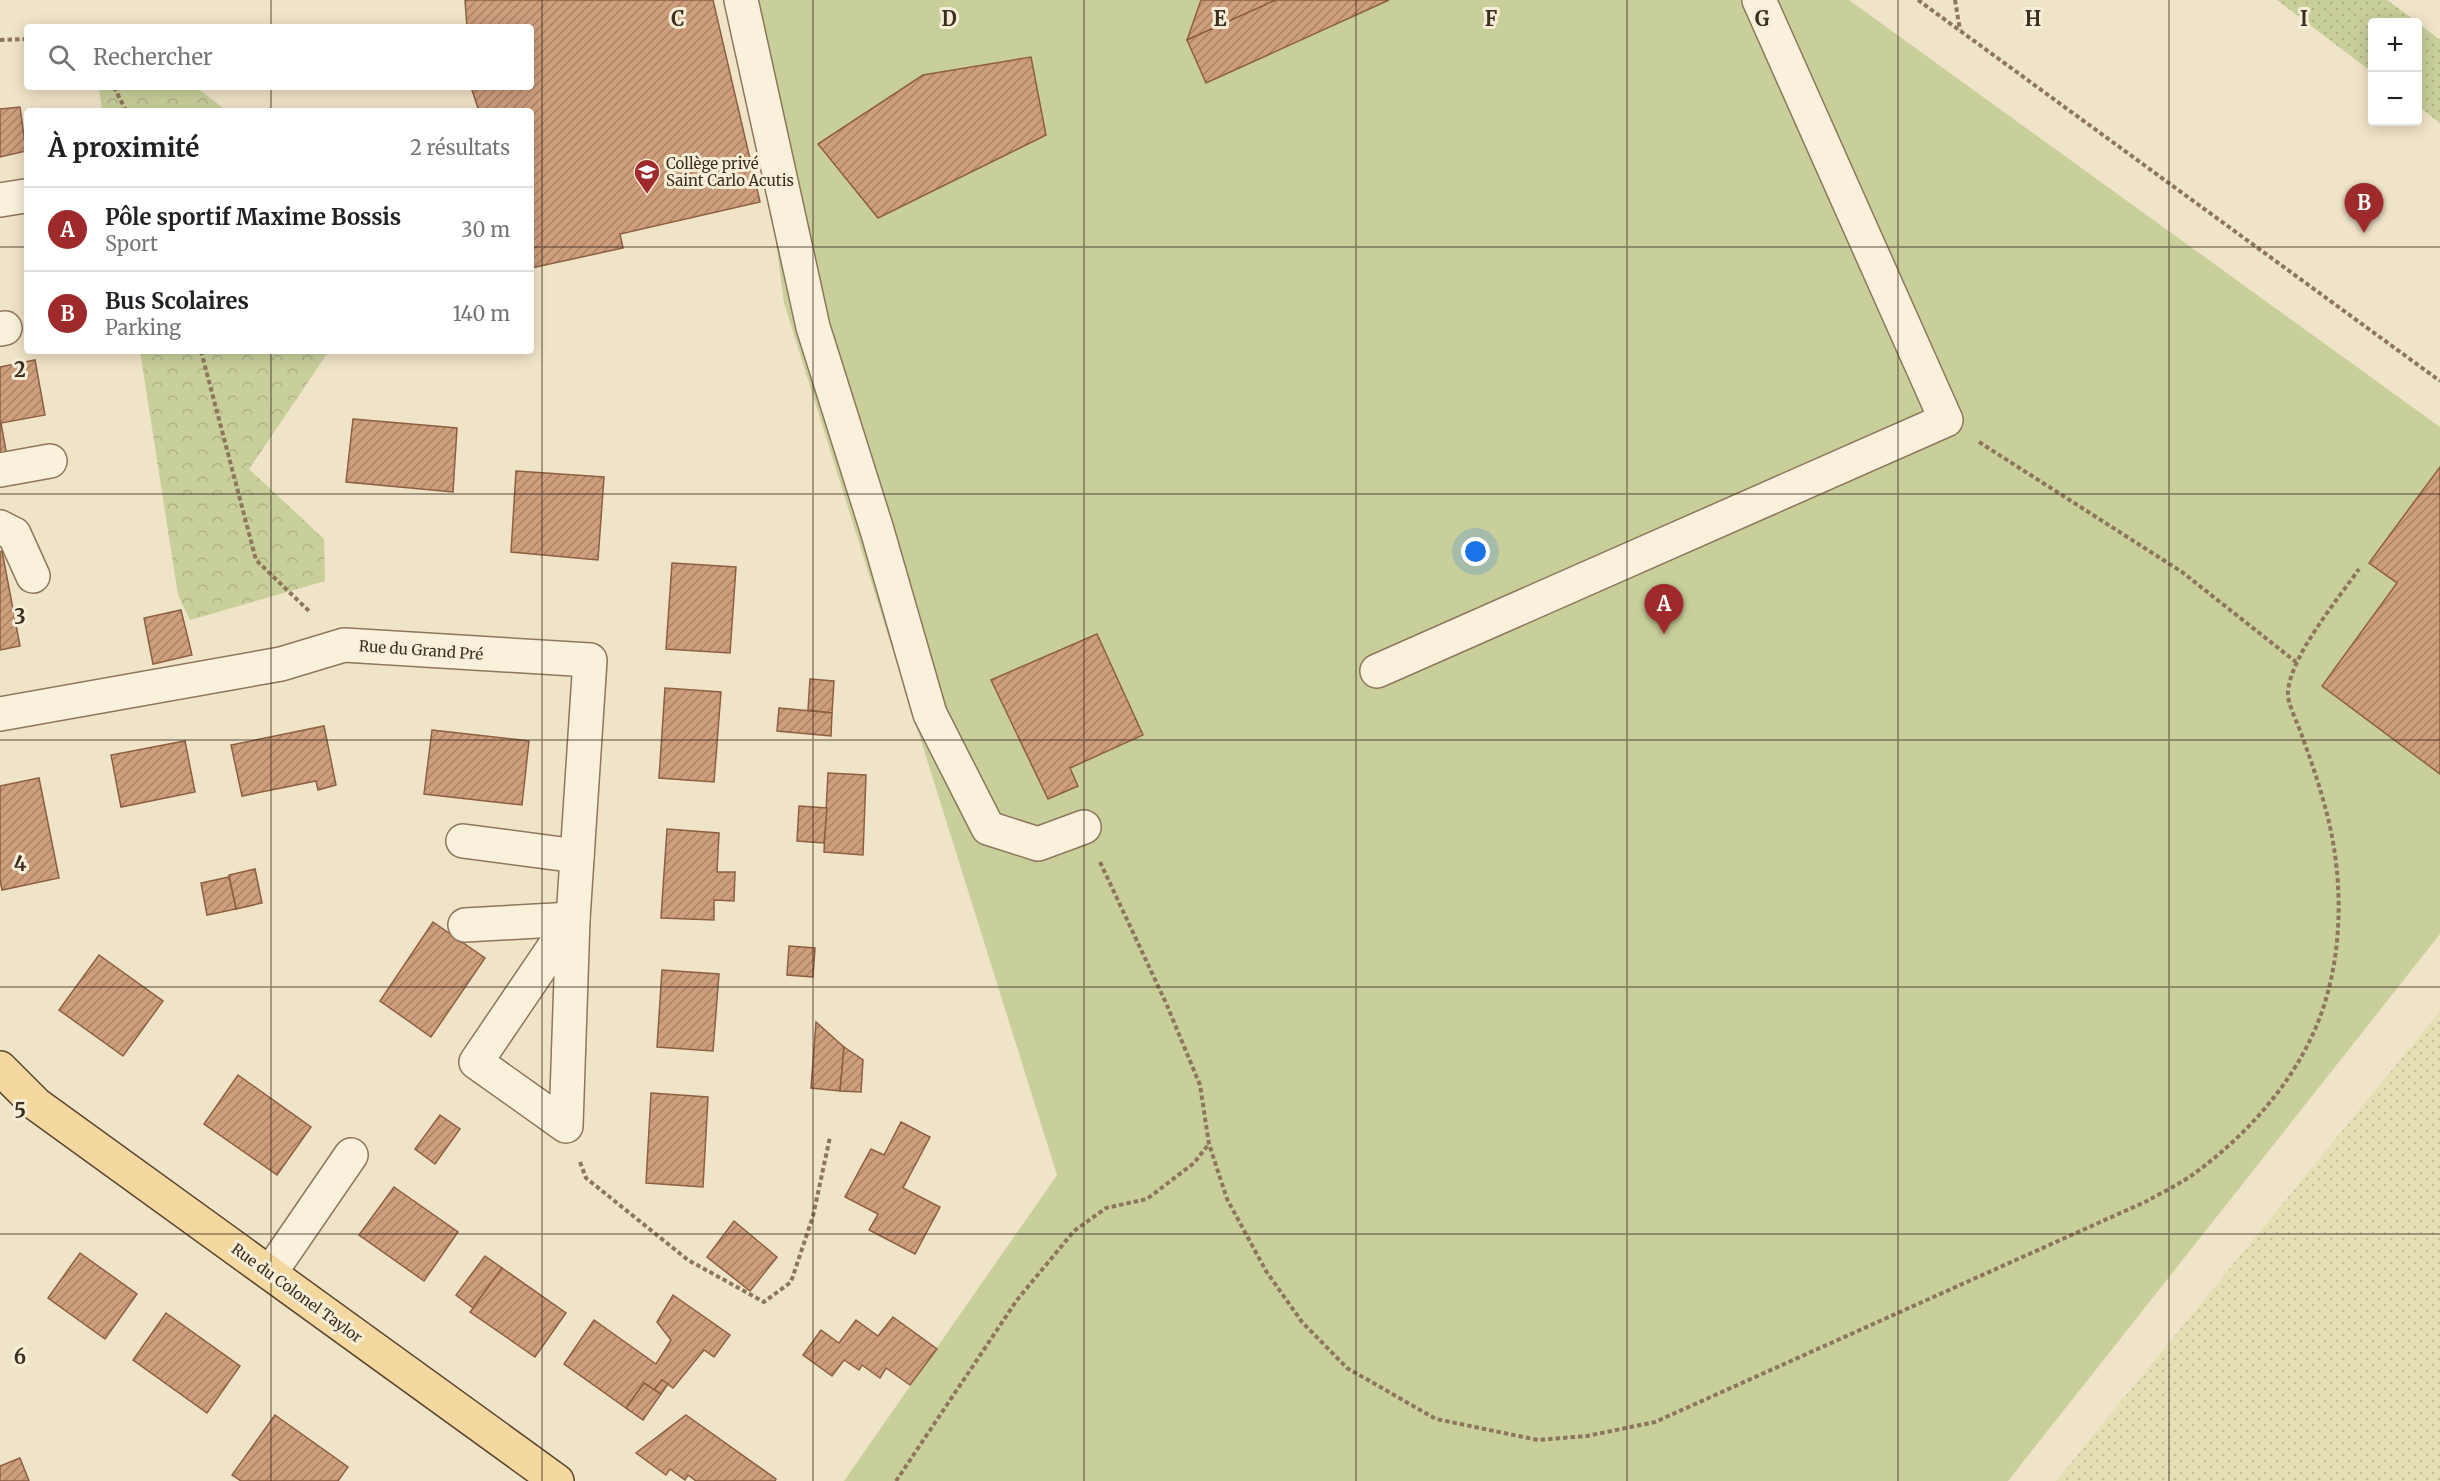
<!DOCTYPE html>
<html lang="fr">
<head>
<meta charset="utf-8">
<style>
  body { margin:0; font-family:Merriweather,serif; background:#f2f2f2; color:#202124 }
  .controls { position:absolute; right:18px; top:18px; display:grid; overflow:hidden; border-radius:6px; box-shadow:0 3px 15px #0003 }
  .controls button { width:54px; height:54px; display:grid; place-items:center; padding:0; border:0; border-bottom:2px solid #e0e0e0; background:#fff; color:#202124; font:30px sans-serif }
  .you { position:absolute; left:1476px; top:552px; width:21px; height:21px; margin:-15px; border:4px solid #fff; border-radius:50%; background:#1a73e8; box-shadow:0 0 0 9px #1a73e833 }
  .badge { display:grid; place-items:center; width:39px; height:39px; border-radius:50%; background:#9e2a2b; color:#fff; font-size:20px; font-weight:700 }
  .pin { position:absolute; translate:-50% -50px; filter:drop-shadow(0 2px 3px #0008) }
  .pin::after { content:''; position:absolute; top:32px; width:21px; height:18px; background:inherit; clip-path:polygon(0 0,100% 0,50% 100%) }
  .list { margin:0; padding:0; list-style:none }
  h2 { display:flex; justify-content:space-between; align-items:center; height:78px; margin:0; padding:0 24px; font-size:26px }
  h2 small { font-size:20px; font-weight:400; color:#757577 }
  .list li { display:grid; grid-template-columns:39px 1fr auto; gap:18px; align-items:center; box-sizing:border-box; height:84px; padding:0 24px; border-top:2px solid #e0e0e0 }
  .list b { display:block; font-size:22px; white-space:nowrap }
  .list p { margin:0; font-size:20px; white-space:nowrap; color:#757577 }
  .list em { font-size:20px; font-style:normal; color:#757577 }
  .icon { flex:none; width:33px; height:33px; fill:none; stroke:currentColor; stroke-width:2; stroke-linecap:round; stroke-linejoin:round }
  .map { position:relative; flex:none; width:2440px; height:1481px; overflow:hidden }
  .search { position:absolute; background:#fff; box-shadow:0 3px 15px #0003; left:24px; top:24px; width:510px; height:66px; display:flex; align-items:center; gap:15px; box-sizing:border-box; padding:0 21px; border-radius:6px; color:#757577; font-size:22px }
  .panel { position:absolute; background:#fff; box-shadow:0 3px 15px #0003; left:24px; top:108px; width:510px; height:246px; border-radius:6px }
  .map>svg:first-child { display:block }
  .farmland { fill:url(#farmland-dots) }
  .grass { fill:url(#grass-dots) }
  .forest { fill:url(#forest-crowns) }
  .pitch { fill:#c9cf9b }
  .building { fill:url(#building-hatch); stroke:#8d5f41; stroke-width:1.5 }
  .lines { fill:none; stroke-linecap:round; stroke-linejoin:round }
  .minor-casing { stroke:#8d765c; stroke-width:36 }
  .major-casing { stroke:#5b4430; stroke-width:36 }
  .path { stroke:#8d765c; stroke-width:4; stroke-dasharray:4.5 3; stroke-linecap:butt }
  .minor { stroke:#faf1dc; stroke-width:33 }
  .major { stroke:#f3d9a0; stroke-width:33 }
  .grid { fill:none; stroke:#3d2e20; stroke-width:1.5; stroke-opacity:0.55 }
  .labels { text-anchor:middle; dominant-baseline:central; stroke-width:6; stroke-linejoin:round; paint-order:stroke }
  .poi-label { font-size:15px; fill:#3d2e20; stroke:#f7eed8; text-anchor:start }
  .street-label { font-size:15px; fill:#3d2e20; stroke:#f7eed8 }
  .grid-label { font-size:20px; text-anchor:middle; font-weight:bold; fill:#3d2e20; stroke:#f7eed8; stroke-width:6; stroke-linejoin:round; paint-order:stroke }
</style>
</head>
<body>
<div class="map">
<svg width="2440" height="1481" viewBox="0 0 2440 1481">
  <defs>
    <pattern id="farmland-dots" width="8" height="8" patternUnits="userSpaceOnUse" patternTransform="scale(1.5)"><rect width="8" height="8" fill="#e6deb5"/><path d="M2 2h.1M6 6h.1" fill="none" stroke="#c6bf9b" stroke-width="1.8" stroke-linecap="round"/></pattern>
    <pattern id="grass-dots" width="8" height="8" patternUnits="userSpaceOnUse" patternTransform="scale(1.5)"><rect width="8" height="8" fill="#c9cf9b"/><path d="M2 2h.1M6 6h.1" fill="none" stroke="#aeb285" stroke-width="1.8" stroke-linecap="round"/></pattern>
    <pattern id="forest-crowns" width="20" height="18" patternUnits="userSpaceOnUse" patternTransform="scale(1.5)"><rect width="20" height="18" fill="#c9cf9b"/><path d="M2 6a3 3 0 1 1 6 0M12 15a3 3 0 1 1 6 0" fill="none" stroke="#aeb285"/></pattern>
    <pattern id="building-hatch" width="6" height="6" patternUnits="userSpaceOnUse" patternTransform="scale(1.5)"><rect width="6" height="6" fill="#cf9f7d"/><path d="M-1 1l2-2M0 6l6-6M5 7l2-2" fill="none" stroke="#a98266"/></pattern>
  </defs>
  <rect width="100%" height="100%" fill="#f0e4c8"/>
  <polygon class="farmland" points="2440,1011 2440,1481 2056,1481"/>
  <g class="grass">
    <polygon points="2277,0 2387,0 2417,22 2372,22 2372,72"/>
    <polygon points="2418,23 2440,40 2440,123 2418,106"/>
  </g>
  <g class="forest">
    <polygon points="99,87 196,87 227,111 102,111"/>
    <polygon points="140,351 329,351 249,469 324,539 325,581 190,620 178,595"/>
  </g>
  <polygon class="pitch" points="744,0 1849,0 2440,427 2440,934 2008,1481 844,1481 1057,1175 784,303"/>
  <g class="building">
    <polygon points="465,0 713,0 760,202 620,234 623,248 531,268 531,111 479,111 471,87 531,87 531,27 467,27"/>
    <polygon points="1201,0 1276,0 1187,40"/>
    <polygon points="1276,0 1389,0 1206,83 1187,40"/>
    <polygon points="1031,57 1046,135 878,218 818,144 923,75"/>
    <polygon points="20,107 26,151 0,157 0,109"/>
    <polygon points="35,360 45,415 1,423 8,462 0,463 0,367"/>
    <polygon points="353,419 457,428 453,492 346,482"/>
    <polygon points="2440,467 2440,774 2322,686 2397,583 2369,563"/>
    <polygon points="516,471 604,477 598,560 511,552"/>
    <polygon points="2,551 20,646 0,650 0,552"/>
    <polygon points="672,563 736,567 730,653 666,649"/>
    <polygon points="181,610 192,655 153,664 144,618"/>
    <polygon points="1097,634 1143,735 1070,768 1078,786 1048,799 991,680"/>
    <polygon points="810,679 834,681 832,713 808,710"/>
    <polygon points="665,688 721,692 714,782 659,778"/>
    <polygon points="779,708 832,713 831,736 777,731"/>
    <polygon points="324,726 336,785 318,790 316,781 242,796 231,745"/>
    <polygon points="432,730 529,741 522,805 424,794"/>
    <polygon points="185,741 195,792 121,807 111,755"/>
    <polygon points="828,773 866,775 863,855 824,852"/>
    <polygon points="39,778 59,878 2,890 0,880 0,786"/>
    <polygon points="799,806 827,808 824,843 797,841"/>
    <polygon points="667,829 719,833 717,872 735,872 734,901 714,900 714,920 661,918"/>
    <polygon points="255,869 262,903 236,909 229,875"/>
    <polygon points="229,877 236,909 207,915 201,883"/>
    <polygon points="433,922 485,958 431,1037 380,1001"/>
    <polygon points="789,946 815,948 813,977 787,975"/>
    <polygon points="99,955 163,1001 123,1056 59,1010"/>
    <polygon points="662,970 719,974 713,1051 657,1047"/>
    <polygon points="816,1022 844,1047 840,1091 811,1088"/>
    <polygon points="844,1047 863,1060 861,1092 840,1091"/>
    <polygon points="238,1075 311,1127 277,1175 204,1124"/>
    <polygon points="651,1093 708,1097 703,1187 646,1183"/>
    <polygon points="440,1115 460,1129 435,1164 415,1149"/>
    <polygon points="901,1122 930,1137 903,1188 940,1207 915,1254 869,1230 878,1214 845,1197 871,1149 884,1155"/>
    <polygon points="394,1187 458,1232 424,1281 359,1235"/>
    <polygon points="734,1221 777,1257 750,1291 707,1257"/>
    <polygon points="80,1253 137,1294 105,1339 48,1298"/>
    <polygon points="485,1256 502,1268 473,1308 456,1295"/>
    <polygon points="502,1268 566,1313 535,1357 470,1312"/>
    <polygon points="673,1295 730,1335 714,1357 704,1350 673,1388 662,1380 654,1390 644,1383 626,1408 564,1364 594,1320 656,1364 671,1340 657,1322"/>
    <polygon points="166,1313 240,1366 207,1413 133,1360"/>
    <polygon points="893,1317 937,1349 910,1385 886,1368 880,1378 862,1365 859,1370 844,1360 832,1376 803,1355 821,1330 839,1343 856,1320 878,1336"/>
    <polygon points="662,1380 668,1384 661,1394 654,1390"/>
    <polygon points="644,1383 661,1394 643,1420 626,1408"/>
    <polygon points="275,1415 348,1467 338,1481 241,1481 232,1475"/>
    <polygon points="686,1415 776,1479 775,1481 696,1481 688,1475 685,1480 670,1469 666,1475 636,1453"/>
    <polygon points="20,1458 29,1481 0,1481 0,1466"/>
  </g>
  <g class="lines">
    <g class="minor-casing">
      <g id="minor">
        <polyline points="741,0 813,327 877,530 930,714 988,828 1038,844 1084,827"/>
        <polyline points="0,200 25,196"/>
        <polyline points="0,329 5,328"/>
        <polyline points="0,470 50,461"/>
        <polyline points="0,527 14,534 33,576"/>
        <polyline points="1377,671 1946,420 1759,0"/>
        <polyline points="0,714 281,664 344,645 590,660 573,919 566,1126 476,1062 573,919"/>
        <polyline points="463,841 577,856"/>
        <polyline points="465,925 573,919"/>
        <polyline points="270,1273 351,1155"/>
      </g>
    </g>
    <g class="major-casing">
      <polyline id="major" points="0,1068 36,1104 557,1481"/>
    </g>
    <g class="path">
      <polyline points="1918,0 2440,381"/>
      <polyline points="1955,0 1960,30"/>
      <polyline points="0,40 27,39"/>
      <polyline points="114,87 126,111"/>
      <polyline points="201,351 256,560 311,613"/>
      <polyline points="1979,442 2182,572 2296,662"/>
      <path d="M 1100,862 L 1166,1003 L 1200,1085 L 1209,1144 L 1227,1199 L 1266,1271 L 1302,1322 L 1347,1368 L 1436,1419 L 1538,1440 L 1587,1436 L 1655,1422 L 2145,1202 C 2161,1193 2180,1184 2195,1173 C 2243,1138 2287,1090 2312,1036 C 2343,970 2345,888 2328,818 C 2321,790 2312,763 2302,736 C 2299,726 2287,703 2288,693 C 2289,658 2338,599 2359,569"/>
      <polyline points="580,1162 586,1178 688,1260 764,1302 791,1282 813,1216 830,1137"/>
      <polyline points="896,1481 1017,1300 1074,1231 1106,1208 1147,1199 1194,1163 1208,1145"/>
    </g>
    <use href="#minor" class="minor"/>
    <use href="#major" class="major"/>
  </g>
  <path class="grid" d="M 271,0 L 271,27M 542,0 L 542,1481M 813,0 L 813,1481M 1084,0 L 1084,1481M 1356,0 L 1356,1481M 1627,0 L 1627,1481M 1898,0 L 1898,1481M 2169,0 L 2169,1481M 271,87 L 271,111M 0,247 L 27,247M 531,247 L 2440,247M 271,351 L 271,1481M 0,494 L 2440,494M 0,740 L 2440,740M 0,987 L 2440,987M 0,1234 L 2440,1234"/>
  <defs>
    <g id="school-pin" transform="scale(1.35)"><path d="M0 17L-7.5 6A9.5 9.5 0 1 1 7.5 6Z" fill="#9e2a2b" stroke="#f7eed8"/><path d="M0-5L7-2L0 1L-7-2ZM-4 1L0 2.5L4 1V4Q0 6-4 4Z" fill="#fff"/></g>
  </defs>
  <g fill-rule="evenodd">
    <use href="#school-pin" x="647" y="172"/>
  </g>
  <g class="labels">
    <g class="poi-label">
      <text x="666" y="163">Collège privé<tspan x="666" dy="17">Saint Carlo Acutis</tspan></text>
    </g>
    <g class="street-label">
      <text transform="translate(421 650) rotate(4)">Rue du Grand Pré</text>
      <text transform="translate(297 1293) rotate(36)">Rue du Colonel Taylor</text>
    </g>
  </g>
  <g class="grid-label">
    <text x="678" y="26">C</text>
    <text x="949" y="26">D</text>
    <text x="1220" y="26">E</text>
    <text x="1491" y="26">F</text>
    <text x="1762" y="26">G</text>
    <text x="2033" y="26">H</text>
    <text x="2304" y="26">I</text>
    <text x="20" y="377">2</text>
    <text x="20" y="624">3</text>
    <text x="20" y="871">4</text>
    <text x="20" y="1118">5</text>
    <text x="20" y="1364">6</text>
  </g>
</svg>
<div class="controls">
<button>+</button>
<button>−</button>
</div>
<div class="you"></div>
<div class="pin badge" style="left:1664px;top:634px">A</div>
<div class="pin badge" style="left:2364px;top:233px">B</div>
<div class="search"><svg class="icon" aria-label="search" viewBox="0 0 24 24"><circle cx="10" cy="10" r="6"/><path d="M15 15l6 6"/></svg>Rechercher</div>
<section class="panel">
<h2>À proximité<small>2 résultats</small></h2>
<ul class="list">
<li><span class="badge">A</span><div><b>Pôle sportif Maxime Bossis</b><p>Sport</p></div><em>30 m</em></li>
<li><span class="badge">B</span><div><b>Bus Scolaires</b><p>Parking</p></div><em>140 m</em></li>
</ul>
</section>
</div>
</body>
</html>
